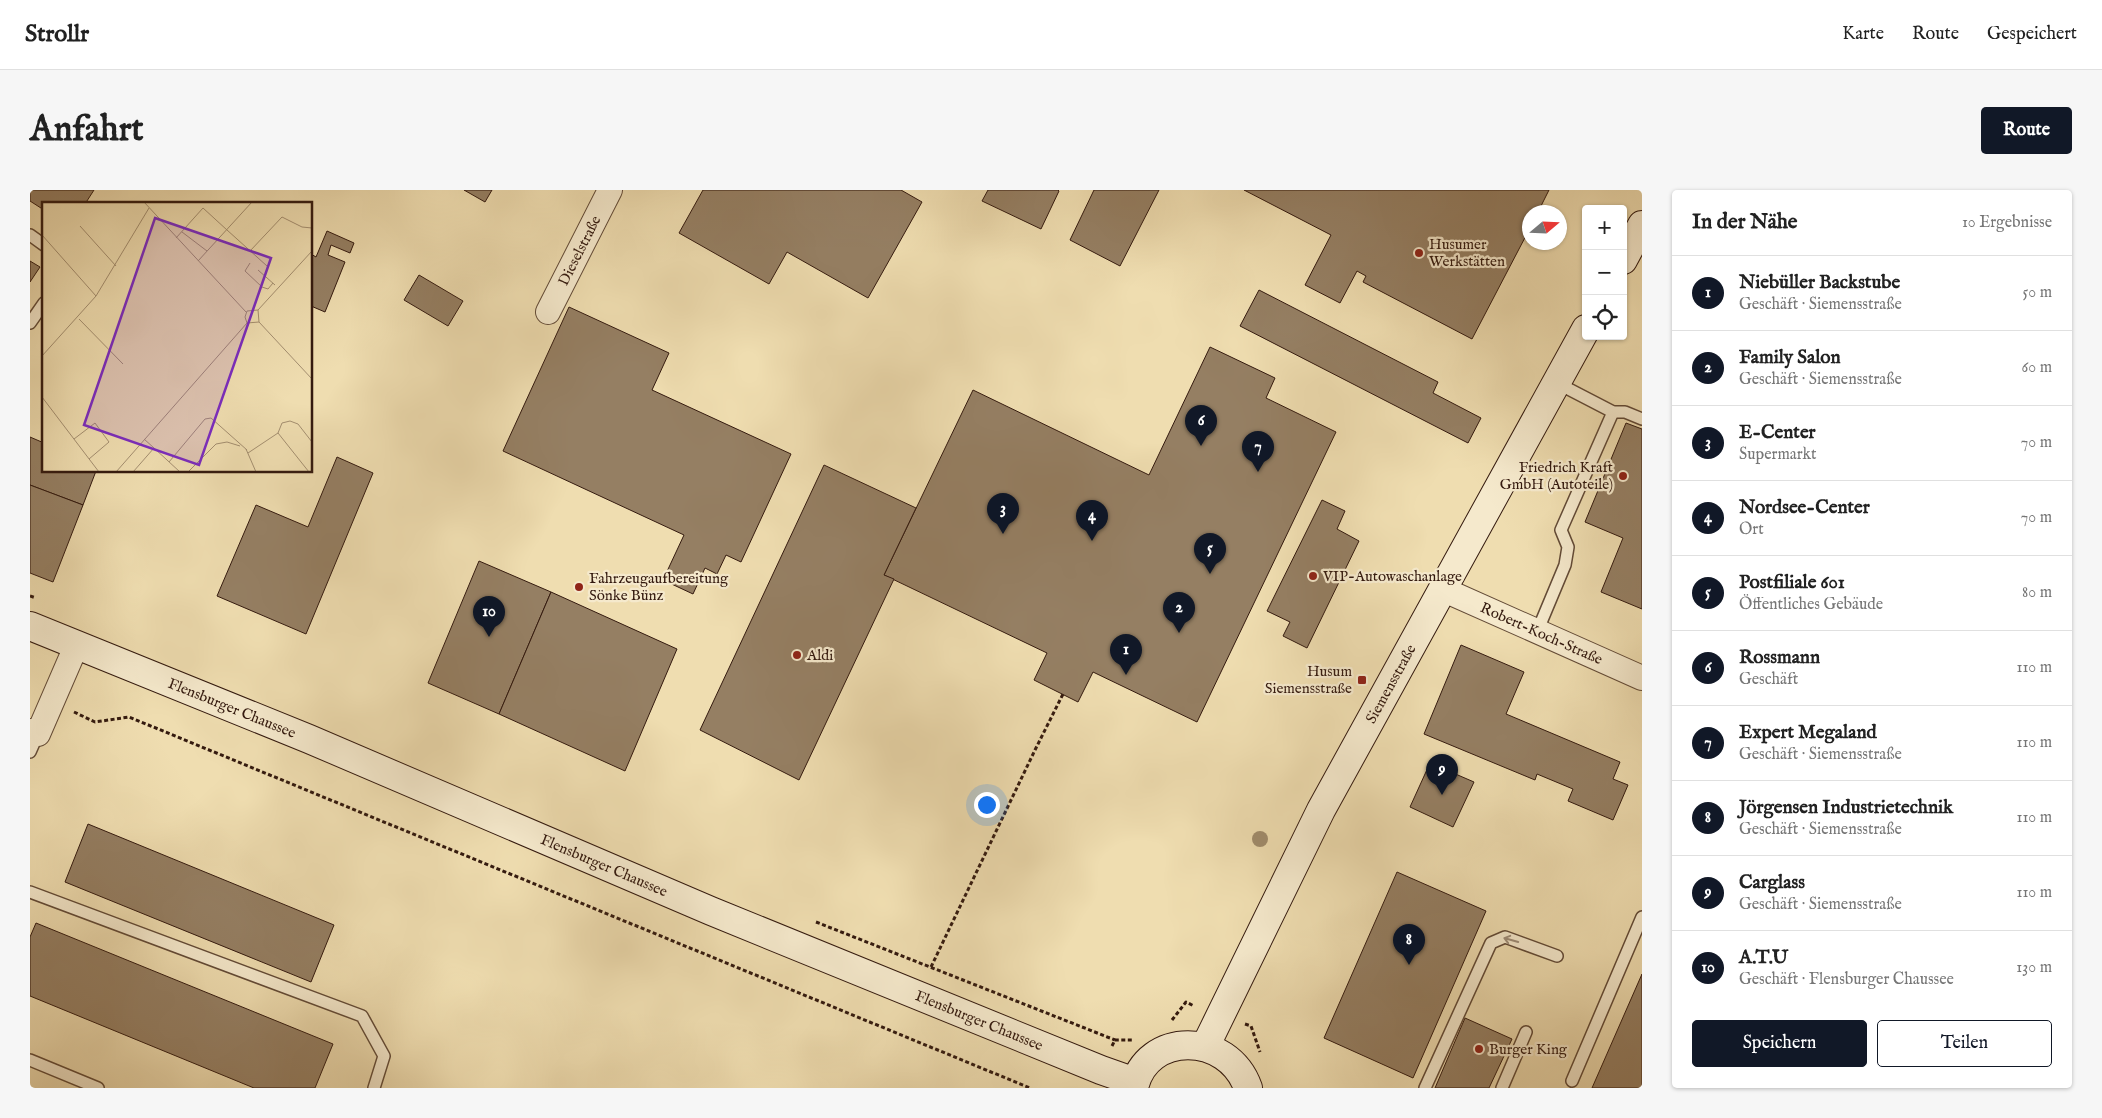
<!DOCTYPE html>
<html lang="de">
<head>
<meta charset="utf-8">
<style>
  body { margin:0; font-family:"IM FELL English",serif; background:#f6f6f6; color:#222 }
  .controls { position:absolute; right:15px; top:15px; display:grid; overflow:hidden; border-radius:5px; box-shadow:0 1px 4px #0004 }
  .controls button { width:45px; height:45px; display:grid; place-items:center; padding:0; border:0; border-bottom:1px solid #e0e0e0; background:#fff; color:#222; font:25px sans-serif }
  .compass { position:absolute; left:1492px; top:15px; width:45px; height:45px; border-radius:50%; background:#fff; box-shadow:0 1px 4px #0004; rotate:71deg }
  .you { position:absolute; left:956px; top:614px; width:18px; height:18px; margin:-12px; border:4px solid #fff; border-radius:50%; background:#1a73e8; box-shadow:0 0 0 8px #1a73e833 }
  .badge { display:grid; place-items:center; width:32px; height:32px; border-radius:50%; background:#111827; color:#fff; font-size:16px; font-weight:700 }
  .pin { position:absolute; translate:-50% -41px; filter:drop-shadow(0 1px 2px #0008) }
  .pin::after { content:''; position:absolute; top:26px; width:18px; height:15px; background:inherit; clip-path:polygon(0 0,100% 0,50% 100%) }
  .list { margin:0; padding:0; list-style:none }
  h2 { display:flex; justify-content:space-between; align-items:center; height:65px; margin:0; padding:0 20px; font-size:21px }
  h2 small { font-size:16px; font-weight:400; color:#767676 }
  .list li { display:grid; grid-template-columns:32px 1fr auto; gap:15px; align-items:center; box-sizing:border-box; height:75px; padding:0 20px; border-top:1px solid #e0e0e0 }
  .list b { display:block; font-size:19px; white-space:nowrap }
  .list p { margin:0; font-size:16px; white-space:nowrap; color:#767676 }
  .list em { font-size:16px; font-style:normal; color:#767676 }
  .actions { display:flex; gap:10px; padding:15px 20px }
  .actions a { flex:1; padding:11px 0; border:1px solid #111827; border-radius:5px; text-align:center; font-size:18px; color:#111827 }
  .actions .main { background:#111827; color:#fff }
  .icon { flex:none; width:28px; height:28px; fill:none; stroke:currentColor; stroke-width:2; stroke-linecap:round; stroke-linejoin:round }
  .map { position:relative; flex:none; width:1612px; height:898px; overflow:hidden; border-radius:5px }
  header { display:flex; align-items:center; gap:30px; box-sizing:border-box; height:70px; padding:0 25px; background:#fff; border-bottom:1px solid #e0e0e0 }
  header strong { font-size:24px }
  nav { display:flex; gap:28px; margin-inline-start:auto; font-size:18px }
  .intro { display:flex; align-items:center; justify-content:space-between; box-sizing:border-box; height:120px; padding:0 30px }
  h1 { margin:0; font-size:35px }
  .button { padding:12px 22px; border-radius:5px; background:#111827; color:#fff; font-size:18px; font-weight:700 }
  main { display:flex; gap:30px; padding:0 30px }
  aside { flex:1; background:#fff; border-radius:5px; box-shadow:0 1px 4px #0004 }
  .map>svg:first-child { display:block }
  .building { fill:#957f63; stroke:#341a0f }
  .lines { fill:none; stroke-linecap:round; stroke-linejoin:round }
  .lane-casing { stroke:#634b37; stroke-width:14 }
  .street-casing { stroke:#634b37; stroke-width:26 }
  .secondary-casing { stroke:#341a0f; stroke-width:30 }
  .path { stroke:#341a0f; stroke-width:3; stroke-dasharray:4 2.5; stroke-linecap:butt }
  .lane { stroke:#f5e9cc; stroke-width:11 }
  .street { stroke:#f5e9cc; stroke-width:24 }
  .secondary { stroke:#f5e9cc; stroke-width:28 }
  .tree { fill:#a18d6d }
  .oneway { stroke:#9e8c77 }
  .poi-dot { fill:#8f2418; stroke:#f5e9cc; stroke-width:2 }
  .labels { text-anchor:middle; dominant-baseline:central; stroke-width:4.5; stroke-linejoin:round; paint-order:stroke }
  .poi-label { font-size:15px; fill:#341a0f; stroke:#f5e9cc; text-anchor:start }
  .street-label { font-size:15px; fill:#341a0f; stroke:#f5e9cc }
  .inset-road { fill:none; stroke:#a48f70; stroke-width:1 }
  .view { fill:#7b2cbf; fill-opacity:0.15; stroke:#7b2cbf; stroke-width:2.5 }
  .inset-edge { fill:none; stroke:#341a0f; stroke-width:2.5 }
</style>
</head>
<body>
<header>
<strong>Strollr</strong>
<nav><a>Karte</a><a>Route</a><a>Gespeichert</a></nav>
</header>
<div class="intro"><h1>Anfahrt</h1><a class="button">Route</a></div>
<main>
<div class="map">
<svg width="1612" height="898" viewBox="0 0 1612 898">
  <rect width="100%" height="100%" fill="#efddb0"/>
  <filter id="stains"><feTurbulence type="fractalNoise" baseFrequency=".004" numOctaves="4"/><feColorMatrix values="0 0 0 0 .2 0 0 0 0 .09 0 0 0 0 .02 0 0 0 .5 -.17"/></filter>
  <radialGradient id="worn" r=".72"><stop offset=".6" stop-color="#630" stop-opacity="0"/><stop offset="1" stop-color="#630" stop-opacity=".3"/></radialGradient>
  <g class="building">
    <polygon points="0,0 64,0 55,14 14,14 14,20 0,11"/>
    <polygon points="434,0 462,0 455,12"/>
    <polygon points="673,0 871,0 892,12 838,108 757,62 739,94 649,43"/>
    <polygon points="958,0 1028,0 1029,1 1011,39 952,11"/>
    <polygon points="1064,0 1129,0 1090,76 1040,50"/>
    <polygon points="1214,0 1519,0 1508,22 1500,22 1500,38 1442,149 1333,92 1336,86 1327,81 1310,113 1275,95 1301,45"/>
    <polygon points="297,41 324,53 320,63 301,55 298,65 315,72 295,122 281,116 281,64 286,67"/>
    <polygon points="0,71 10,77 0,92"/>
    <polygon points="389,85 433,111 418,136 374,110"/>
    <polygon points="1229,100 1408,192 1403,203 1451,228 1438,253 1210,136"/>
    <polygon points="539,117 639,163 622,200 761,264 711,372 696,365 687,384 675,378 663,404 633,390 654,345 473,261"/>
    <polygon points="1180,157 1245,188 1236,208 1306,242 1167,532 1063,482 1048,512 1004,490 1017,463 854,385 943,200 1119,285"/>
    <polygon points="1596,233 1612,239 1612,419 1571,402 1593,348 1555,332"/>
    <polygon points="0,247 14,253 14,281 66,281 53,315 0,295"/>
    <polygon points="307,267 343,283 276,444 187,406 226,315 278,337"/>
    <polygon points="794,275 886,318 854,385 864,389 769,590 670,540"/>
    <polygon points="0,295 53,315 23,392 0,383"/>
    <polygon points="1292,310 1315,321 1307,339 1329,351 1277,458 1253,446 1260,432 1237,421"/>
    <polygon points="449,371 521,402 469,524 398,493"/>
    <polygon points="521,402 647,459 595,581 469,524"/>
    <polygon points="1431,455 1494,482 1476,524 1590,572 1583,589 1598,595 1583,630 1538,611 1543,599 1507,584 1505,590 1394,544"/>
    <polygon points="1400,573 1444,592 1423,637 1380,617"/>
    <polygon points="58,634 304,735 281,792 35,692"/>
    <polygon points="1367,682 1456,721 1383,888 1294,848"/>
    <polygon points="6,733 303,854 285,898 224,898 0,806 0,747"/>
    <polygon points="1612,784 1612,898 1562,898"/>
    <polygon points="1435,828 1482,849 1459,898 1405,898"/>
  </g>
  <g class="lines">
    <g class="lane-casing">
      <g id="lane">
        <polyline points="0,45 14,55"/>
        <polyline points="0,133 14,113"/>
        <polyline points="1527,193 1583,222 1595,222 1612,229"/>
        <polyline points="1507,442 1535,375 1538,357 1531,340 1583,222"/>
        <polyline points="0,562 8,544"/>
        <polyline points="0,702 332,826 354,866 344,898"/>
        <polyline points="0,870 68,898"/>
        <polyline points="1542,891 1612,727"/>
        <polyline points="1395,898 1461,753 1475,747 1527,766"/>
        <polyline points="1472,898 1496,842"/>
      </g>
    </g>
    <g class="street-casing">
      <g id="street">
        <path id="s1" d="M 518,122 L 580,0"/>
        <path id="s2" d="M 1412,399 L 1612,488"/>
        <polyline points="0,541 8,544 47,454"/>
      </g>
    </g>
    <g class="secondary-casing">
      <g id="secondary">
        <polyline points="1593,70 1612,35"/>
        <path id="s3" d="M 0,436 L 279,549 L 681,721 L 1071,880 L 1105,892"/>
        <path id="s4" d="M 1175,857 L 1291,620 L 1556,139"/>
        <path d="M 1104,898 C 1116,841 1198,841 1218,898"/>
      </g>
    </g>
    <g class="path">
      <polyline points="0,406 6,408"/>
      <polyline points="44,522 65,532 99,527 1000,898"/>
      <polyline points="786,732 1085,850"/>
      <polyline points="901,777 1005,560 1033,504"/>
      <polyline points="1142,830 1156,812 1164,816"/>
      <polyline points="1215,834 1221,836 1230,862"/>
      <polyline points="1082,856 1085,850 1102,850"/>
    </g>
    <use href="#lane" class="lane"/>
    <use href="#street" class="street"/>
    <use href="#secondary" class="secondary"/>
  </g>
  <circle class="tree" cx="1230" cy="649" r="8"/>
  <defs><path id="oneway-shaft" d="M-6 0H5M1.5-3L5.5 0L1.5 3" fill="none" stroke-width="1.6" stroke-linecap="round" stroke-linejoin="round" transform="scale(1.25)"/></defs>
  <use class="oneway" href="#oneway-shaft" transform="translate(1481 750) rotate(-164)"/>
  <g class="poi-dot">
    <circle cx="1389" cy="63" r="5"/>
    <circle cx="1593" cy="286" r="5"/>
    <circle cx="1283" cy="386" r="5"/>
    <circle cx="549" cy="397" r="5"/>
    <circle cx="767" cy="465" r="5"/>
    <rect x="1327" y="485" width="10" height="10" rx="2.5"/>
    <circle cx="1449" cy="859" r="5"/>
  </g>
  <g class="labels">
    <g class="poi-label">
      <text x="1399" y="54">Husumer<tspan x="1399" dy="17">Werkstätten</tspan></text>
      <text x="1583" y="277" text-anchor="end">Friedrich Kraft<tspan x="1583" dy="17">GmbH (Autoteile)</tspan></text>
      <text x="1293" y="386">VIP-Autowaschanlage</text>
      <text x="559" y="388">Fahrzeugaufbereitung<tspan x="559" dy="17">Sönke Bünz</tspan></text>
      <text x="777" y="465">Aldi</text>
      <text x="1322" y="481" text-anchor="end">Husum<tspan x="1322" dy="17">Siemensstraße</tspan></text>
      <text x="1459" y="859">Burger King</text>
    </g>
    <g class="street-label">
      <text stroke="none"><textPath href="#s1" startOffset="69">Dieselstraße</textPath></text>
      <text stroke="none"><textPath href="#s2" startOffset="109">Robert-Koch-Straße</textPath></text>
      <text stroke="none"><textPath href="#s4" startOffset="408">Siemensstraße</textPath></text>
      <text stroke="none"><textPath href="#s3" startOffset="218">Flensburger Chaussee</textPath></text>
      <text stroke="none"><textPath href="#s3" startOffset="622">Flensburger Chaussee</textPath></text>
      <text stroke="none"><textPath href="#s3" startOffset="1028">Flensburger Chaussee</textPath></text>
    </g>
  </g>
  <g transform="translate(12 12)">
    <rect width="270" height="270" fill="#efddb0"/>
    <path class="inset-road" d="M 102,0 L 204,110M 38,24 L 74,64M 185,28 L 225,64M 140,30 L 165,49M 0,33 L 54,94M 134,36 L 161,6 L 185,28M 208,49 L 240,15 L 260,25 L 270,26M 156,59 L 210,0M 208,61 L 203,69 L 220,85 L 226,87 L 231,81M 216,68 L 233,83M 216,108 L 270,49M 37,117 L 81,162M 217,120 L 270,177M 205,121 L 217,120 L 216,108M 205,121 L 203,115 L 205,109 L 216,108M 0,154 L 54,94 L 107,6M 0,195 L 57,270M 236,231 L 267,270M 32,237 L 53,221 L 67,240 L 47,257M 112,246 L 138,270M 204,247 L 214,270M 206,251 L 236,231 L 240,221 L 248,219 L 256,222 L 270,240M 127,260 L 163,217 L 169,216 L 205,248M 74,270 L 205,121M 91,270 L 112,246 L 102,237M 146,270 L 174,242 L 185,240 L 198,244"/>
    <path class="view" d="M 113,16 L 229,56 L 157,263 L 42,223 Z"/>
    <rect width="270" height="270" class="inset-edge"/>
  </g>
  <rect width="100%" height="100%" filter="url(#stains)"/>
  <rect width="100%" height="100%" fill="url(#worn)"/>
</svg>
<div class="controls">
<button>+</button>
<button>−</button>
<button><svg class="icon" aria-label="locate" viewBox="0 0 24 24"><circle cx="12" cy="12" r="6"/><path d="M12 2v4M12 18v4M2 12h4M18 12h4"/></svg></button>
</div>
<svg class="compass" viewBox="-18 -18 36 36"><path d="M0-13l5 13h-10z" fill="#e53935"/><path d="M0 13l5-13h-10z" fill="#767676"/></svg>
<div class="you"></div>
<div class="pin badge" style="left:1096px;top:485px">1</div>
<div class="pin badge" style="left:1149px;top:443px">2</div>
<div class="pin badge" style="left:973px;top:344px">3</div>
<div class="pin badge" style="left:1062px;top:351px">4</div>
<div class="pin badge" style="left:1180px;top:384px">5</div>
<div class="pin badge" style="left:1171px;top:256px">6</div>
<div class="pin badge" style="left:1228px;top:282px">7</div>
<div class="pin badge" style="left:1379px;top:775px">8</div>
<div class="pin badge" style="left:1412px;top:605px">9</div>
<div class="pin badge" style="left:459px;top:447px">10</div>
</div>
<aside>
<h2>In der Nähe<small>10 Ergebnisse</small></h2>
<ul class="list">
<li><span class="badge">1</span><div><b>Niebüller Backstube</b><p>Geschäft · Siemensstraße</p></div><em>50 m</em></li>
<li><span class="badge">2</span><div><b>Family Salon</b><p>Geschäft · Siemensstraße</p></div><em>60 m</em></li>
<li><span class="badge">3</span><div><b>E-Center</b><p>Supermarkt</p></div><em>70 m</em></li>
<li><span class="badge">4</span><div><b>Nordsee-Center</b><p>Ort</p></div><em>70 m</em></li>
<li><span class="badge">5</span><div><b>Postfiliale 601</b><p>Öffentliches Gebäude</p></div><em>80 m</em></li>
<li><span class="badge">6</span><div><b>Rossmann</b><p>Geschäft</p></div><em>110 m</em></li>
<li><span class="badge">7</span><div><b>Expert Megaland</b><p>Geschäft · Siemensstraße</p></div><em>110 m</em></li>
<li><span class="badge">8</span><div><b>Jörgensen Industrietechnik</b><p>Geschäft · Siemensstraße</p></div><em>110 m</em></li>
<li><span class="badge">9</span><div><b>Carglass</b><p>Geschäft · Siemensstraße</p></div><em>110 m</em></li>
<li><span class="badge">10</span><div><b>A.T.U</b><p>Geschäft · Flensburger Chaussee</p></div><em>130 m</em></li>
</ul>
<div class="actions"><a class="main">Speichern</a><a>Teilen</a></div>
</aside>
</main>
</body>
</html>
